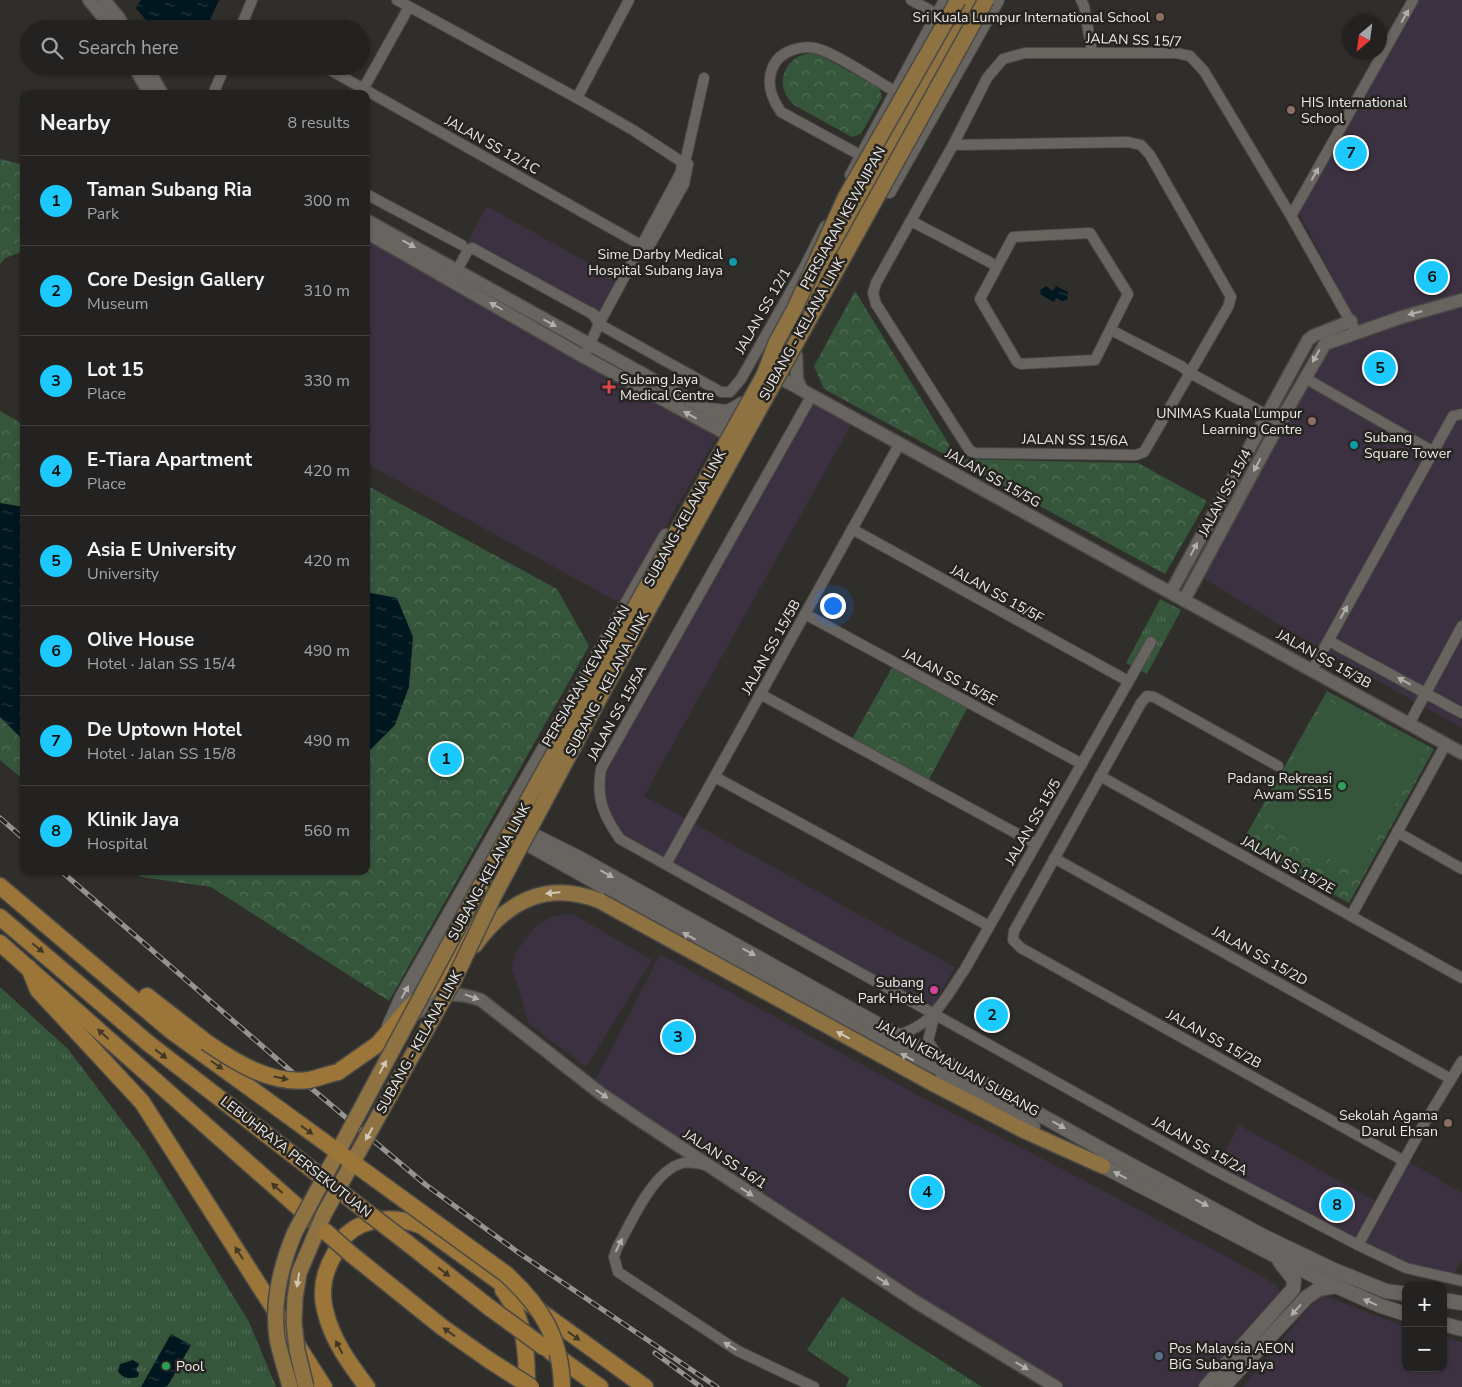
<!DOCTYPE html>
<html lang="en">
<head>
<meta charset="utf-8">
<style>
  body { margin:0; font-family:"Nunito Sans",sans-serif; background:#2c2a29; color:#f1f3f6 }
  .controls { position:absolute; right:15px; bottom:15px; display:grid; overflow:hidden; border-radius:10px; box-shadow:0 1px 4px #0004 }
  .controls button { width:45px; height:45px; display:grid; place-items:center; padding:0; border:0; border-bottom:1px solid #413f3e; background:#242220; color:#f1f3f6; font:25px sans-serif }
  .compass { position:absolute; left:1342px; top:15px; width:45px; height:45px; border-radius:50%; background:#242220; box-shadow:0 1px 4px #0004; rotate:209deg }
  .you { position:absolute; left:832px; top:605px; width:18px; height:18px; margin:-12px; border:4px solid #fff; border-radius:50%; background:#1a73e8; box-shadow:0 0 0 8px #1a73e833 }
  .badge { display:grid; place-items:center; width:32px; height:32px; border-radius:50%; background:#1cc9fc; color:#111; font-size:16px; font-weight:700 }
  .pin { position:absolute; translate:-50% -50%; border:2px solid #fff; box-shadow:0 1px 5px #0006 }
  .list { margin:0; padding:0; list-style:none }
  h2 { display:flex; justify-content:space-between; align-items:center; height:65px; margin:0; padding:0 20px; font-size:21px }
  h2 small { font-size:16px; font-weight:400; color:#a3a4a5 }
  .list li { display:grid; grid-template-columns:32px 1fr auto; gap:15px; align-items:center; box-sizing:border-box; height:90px; padding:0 20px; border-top:1px solid #413f3e }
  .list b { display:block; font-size:19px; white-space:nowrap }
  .list p { margin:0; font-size:16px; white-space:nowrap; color:#a3a4a5 }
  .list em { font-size:16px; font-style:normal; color:#a3a4a5 }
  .icon { flex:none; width:28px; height:28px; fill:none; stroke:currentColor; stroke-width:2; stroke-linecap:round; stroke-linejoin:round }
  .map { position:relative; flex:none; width:1462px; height:1387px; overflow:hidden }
  .search { position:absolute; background:#242220; box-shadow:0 1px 4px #0004; left:20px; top:20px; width:350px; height:55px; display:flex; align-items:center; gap:12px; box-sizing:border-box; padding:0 18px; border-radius:28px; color:#a3a4a5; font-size:19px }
  .panel { position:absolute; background:#242220; box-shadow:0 1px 4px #0004; left:20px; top:90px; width:350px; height:785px; border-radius:10px }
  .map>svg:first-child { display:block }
  .commercial { fill:#3c3141 }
  .grass { fill:url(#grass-tufts) }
  .park { fill:url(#park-crowns) }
  .garden { fill:#36563c }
  .water { fill:url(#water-ripples) }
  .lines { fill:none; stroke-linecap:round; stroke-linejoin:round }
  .minor-casing { stroke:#4b4946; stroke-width:12 }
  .tertiary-casing { stroke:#4b4946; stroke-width:15 }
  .secondary-casing { stroke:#4b4946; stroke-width:16 }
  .primary-casing { stroke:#4b4946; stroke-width:18 }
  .trunk-casing { stroke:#4b4946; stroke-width:19 }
  .minor { stroke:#686561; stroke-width:10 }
  .tertiary { stroke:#686561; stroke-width:12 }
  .secondary { stroke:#686561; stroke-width:14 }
  .primary { stroke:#8e7242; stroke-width:15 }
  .trunk { stroke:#9b7638; stroke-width:16 }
  .rail-casing { stroke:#969491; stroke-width:5 }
  .rail { stroke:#262420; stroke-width:3; stroke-dasharray:9; stroke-linecap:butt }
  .primary-bridge-casing { stroke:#4b4946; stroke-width:18; stroke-linecap:butt }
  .trunk-bridge-casing { stroke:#4b4946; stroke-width:19; stroke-linecap:butt }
  .primary-bridge { stroke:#8e7242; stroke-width:15 }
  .trunk-bridge { stroke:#9b7638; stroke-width:16 }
  .oneway { fill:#b1afac }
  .oneway2 { fill:#d0c7b7 }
  .oneway3 { fill:#433826 }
  .education-dot { fill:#8d6e63; stroke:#262420; stroke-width:2 }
  .culture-dot { fill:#0f9aa8; stroke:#262420; stroke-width:2 }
  .health-dot { fill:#e0444e; stroke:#262420; stroke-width:2 }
  .leisure-dot { fill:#2e9e5b; stroke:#262420; stroke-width:2 }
  .hotel-dot { fill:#d1479c; stroke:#262420; stroke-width:2 }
  .service-dot { fill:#5c6f8a; stroke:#262420; stroke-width:2 }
  .labels { text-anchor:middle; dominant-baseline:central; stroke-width:5; stroke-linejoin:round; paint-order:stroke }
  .poi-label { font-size:14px; fill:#edebe9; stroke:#262420; text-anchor:end }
  .street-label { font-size:14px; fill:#edebe9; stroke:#262420 }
</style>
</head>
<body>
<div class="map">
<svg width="1462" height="1387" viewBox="0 0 1462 1387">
  <defs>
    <pattern id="grass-tufts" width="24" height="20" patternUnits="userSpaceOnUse" patternTransform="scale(1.25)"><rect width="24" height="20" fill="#36563c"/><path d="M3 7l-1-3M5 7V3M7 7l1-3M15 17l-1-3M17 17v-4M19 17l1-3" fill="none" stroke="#536e58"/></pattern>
    <pattern id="park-crowns" width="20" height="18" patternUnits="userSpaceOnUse" patternTransform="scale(1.25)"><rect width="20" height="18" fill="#36563c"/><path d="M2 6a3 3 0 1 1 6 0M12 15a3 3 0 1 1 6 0" fill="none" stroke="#536e58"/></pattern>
    <pattern id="water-ripples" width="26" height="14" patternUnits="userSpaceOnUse" patternTransform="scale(1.25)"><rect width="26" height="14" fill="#00171f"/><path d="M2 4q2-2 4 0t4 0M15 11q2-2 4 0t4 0" fill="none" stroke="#263940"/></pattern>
  </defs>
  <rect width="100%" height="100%" fill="#302e2a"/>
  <g class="commercial">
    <polygon points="1413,0 1462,0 1462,728 1310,643 1191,571 1326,347 1363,334 1296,208"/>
    <polygon points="487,206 622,282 601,318 466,244"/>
    <polygon points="366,238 718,435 621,604 366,463"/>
    <polygon points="813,401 852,423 644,796 955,967 932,1008 621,836 609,819 601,788 604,769"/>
    <polygon points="573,914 652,960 586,1067 529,1024 512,968 515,954 536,925 551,917"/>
    <polygon points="660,954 923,1098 1072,1174 1262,1276 1276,1285 1280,1292 1279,1299 1202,1387 1065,1387 875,1270 594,1083"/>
    <polygon points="1239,1125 1377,1202 1401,1157 1462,1193 1462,1260 1454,1274 1406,1265 1215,1168"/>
    <polygon points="1325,1296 1406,1327 1406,1368 1443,1368 1443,1337 1462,1342 1462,1387 1243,1387 1306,1311 1318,1298"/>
  </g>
  <g class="grass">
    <polygon points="1160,599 1181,610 1147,674 1126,663"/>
    <polygon points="0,987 68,1049 144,1150 249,1322 276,1387 0,1387"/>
    <polygon points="842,1297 850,1302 982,1387 846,1387 849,1378 807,1350"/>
  </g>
  <g class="park">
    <path d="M 811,53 L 822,56 L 879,88 L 882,97 L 861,134 L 852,137 L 794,105 C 773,87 783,56 811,53 Z"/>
    <polygon points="0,159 24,165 24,251 5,258 0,264"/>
    <polygon points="855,291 958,459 1138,463 1207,501 1165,574 824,389 814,366"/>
    <polygon points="0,411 24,425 24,780 0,760"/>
    <polygon points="366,485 557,589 589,646 389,1001 211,887 141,877 134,871 366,871"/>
    <polygon points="893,666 968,707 927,783 851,741"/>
    <polygon points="1327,691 1434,749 1349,903 1241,844"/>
  </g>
  <polygon class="garden" points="1326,699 1425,752 1357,874 1260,820"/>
  <g class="water">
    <polygon points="141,0 219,0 206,29 153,29 136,8"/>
    <polygon points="1046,286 1053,291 1056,286 1068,292 1067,300 1062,301 1056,298 1054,302 1041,295 1040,290"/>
    <polygon points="0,503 24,507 24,741 0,717"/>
    <polygon points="366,592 397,598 413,637 409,687 395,725 366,754"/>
    <polygon points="171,1334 191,1345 167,1387 141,1387"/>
    <path d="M 133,1360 L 139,1364 L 136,1370 L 139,1373 L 138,1377 C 131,1379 122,1379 118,1371 L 120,1364 Z"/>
  </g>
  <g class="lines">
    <g class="minor-casing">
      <g id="minor">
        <polyline points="397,0 577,98 633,130 682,162"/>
        <polyline points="911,0 937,14"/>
        <polyline points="1081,0 1084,6 1092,52"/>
        <polyline points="243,22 256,29"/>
        <polyline points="240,29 252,0"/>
        <polyline points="323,66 648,249"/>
        <polyline points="361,93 409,7"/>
        <polyline points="213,94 225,66"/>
        <polyline points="577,98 629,0"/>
        <polyline points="953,145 1128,142 1141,145 1150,155 1231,297 1228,307 1144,452 1136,455 976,453 970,451 876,304 873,293 876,283 953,145 987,78 1003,59 1025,53 1176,53 1190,56 1204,71 1291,216 1354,328"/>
        <path d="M 860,155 L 781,112 C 772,99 766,85 772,69 C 779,50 804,43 822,50 C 843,58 875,80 896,92"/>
        <polyline points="682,162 686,158 704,78"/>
        <polyline points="850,175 944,0"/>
        <polyline points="366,194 462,245"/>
        <polyline points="1291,216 1413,0"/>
        <polyline points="911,221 997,266"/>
        <polygon points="1090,233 1128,294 1095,360 1021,364 1017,362 980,299 1013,237"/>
        <polyline points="646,252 684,184 688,164"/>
        <polyline points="454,276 468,250 472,248 598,317"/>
        <polyline points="592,313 599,324 721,392 730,392 741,379 804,268 825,226"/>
        <polyline points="1111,330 1181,366 1190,373 1280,422"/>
        <polyline points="584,357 599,324 681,172 682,162"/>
        <polyline points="1305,378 1434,452"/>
        <path d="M 812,395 L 601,769 C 596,798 603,815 620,839 L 1212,1169 L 1358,1245 L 1406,1268 L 1462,1281"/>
        <polyline points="852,529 1128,681"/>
        <polyline points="805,614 1082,764"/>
        <polyline points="1329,641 1462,713"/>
        <polyline points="1312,670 1453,416 1462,414"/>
        <polyline points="760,694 1036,844"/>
        <polyline points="1409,724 1462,626"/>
        <polyline points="1278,766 1154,697 1147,696 1141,703 1014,931 1013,940 1021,948 1404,1161"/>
        <polyline points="1100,776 1462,978"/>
        <polyline points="715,777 989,926"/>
        <polyline points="1397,832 1462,869"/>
        <polyline points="1054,858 1451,1079"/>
        <polyline points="666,864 900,443"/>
        <polyline points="1351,916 1446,744"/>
        <polyline points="935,1013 928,1041 938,1056"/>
        <path d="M 898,1035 C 935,1024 944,999 965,969 L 1151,642"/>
        <path d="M 706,1165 C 699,1164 690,1161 683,1163 C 653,1170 631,1223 617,1248 L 614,1257 L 618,1272 L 738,1351 L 814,1387"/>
        <polyline points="1358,1245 1425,1122 1462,1061"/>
      </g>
    </g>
    <g class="tertiary-casing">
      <g id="tertiary">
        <polyline points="89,0 113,29"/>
        <polyline points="104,0 119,18 125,29"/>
        <polyline points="134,66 150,94"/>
        <polyline points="146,66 162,94"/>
        <polyline points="366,220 731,423"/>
        <polyline points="366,232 584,357 725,433"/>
        <polyline points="796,355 797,379 801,389"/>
        <polyline points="782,379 1462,753"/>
        <polyline points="1171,592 1308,340 1313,336 1351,321"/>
        <polyline points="1184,600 1280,422 1325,344 1402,317 1462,300"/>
        <path d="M 410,1018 C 437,997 447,988 481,1000 L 600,1093 L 638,1119 L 916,1302 L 1056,1387"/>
      </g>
    </g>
    <g class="secondary-casing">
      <g id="secondary">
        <polyline points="889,191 997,0"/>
        <polyline points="708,410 728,412 742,404"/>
        <polyline points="515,837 1033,1127"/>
        <polyline points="518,839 529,833 581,859 1105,1151 1263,1236 1334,1270 1386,1291 1406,1294"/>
        <polyline points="389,1026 402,997 666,536"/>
        <polyline points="1093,1161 1320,1279 1381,1306 1406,1314"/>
        <polyline points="1443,1300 1462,1303"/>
        <polyline points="1443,1324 1462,1329"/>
        <polyline points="1206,1387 1293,1289 1294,1280 1280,1262"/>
        <polyline points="1223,1387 1307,1297 1319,1289 1336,1286"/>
      </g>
    </g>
    <g class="primary-casing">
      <g id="primary">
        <polyline points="798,315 916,96 971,0"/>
        <path d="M 475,945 C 507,901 547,880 600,901"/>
        <polyline points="932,1083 1025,1131 1103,1166"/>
      </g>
    </g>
    <g class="trunk-casing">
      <g id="trunk">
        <polyline points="0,886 170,1030 268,1101"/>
        <polyline points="0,917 148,1043 354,1202"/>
        <polyline points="0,943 326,1232"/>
        <polyline points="29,968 38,990 142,1102 324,1387"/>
        <polyline points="147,996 206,1042"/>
        <polyline points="338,1072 378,1044 409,1008 446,972 482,906"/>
        <polyline points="406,1242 490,1308"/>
        <polyline points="351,1254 442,1327 489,1360"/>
        <path d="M 503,1290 C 525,1319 527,1351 527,1387"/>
        <polyline points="551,1352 600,1387"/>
        <path d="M 367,1387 C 349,1363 332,1340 325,1310 C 320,1290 324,1272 334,1255 C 338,1248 341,1240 346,1235 C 367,1216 397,1216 422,1226 L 645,1387"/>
      </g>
    </g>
    <use href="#minor" class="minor"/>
    <use href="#tertiary" class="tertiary"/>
    <use href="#secondary" class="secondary"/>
    <use href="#primary" class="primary"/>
    <use href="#trunk" class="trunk"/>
    <g class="rail-casing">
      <g id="rail">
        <polyline points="0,818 24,839"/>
        <polyline points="61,871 292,1072 426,1185 519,1253 717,1387"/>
        <polyline points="655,1353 701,1387"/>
      </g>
    </g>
    <use href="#rail" class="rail"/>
    <g class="primary-bridge-casing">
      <g id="primary-bridge">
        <polyline points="600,901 932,1083"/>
        <path d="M 290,1387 C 286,1371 280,1354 277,1338 C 272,1302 281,1265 295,1232 L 478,890 L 764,375 L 776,343 L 795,308 L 845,198 L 958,0"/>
        <polyline points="306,1387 297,1350 294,1322 295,1298 299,1273 324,1214 453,982 494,896 606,686 986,0"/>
      </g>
    </g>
    <g class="trunk-bridge-casing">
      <g id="trunk-bridge">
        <path d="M 206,1042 C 235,1062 271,1085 309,1080 C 318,1078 329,1074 338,1072"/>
        <path d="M 268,1101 L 506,1274 C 541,1306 561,1338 562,1387"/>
        <polyline points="354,1202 406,1242"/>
        <polyline points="326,1232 351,1254"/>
        <polyline points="490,1308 545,1348"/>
        <polyline points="489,1360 531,1387"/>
      </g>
    </g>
    <use href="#primary-bridge" class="primary-bridge"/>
    <use href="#trunk-bridge" class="trunk-bridge"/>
  </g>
  <defs><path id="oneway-solid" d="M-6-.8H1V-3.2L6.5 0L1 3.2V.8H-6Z" transform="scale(1.25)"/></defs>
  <g class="oneway">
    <use href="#oneway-solid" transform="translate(1405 16) rotate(-61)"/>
    <use href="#oneway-solid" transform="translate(1315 174) rotate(-61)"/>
    <use href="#oneway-solid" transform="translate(409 244) rotate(29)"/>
    <use href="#oneway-solid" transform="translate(496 306) rotate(-150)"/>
    <use href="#oneway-solid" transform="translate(1415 313) rotate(166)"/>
    <use href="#oneway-solid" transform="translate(550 323) rotate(29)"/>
    <use href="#oneway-solid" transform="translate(1316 356) rotate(119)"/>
    <use href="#oneway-solid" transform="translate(690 415) rotate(-151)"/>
    <use href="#oneway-solid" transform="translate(1257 465) rotate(118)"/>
    <use href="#oneway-solid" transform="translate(1194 549) rotate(-62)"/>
    <use href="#oneway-solid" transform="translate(1344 612) rotate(-61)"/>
    <use href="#oneway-solid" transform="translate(1404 681) rotate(-151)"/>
    <use href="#oneway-solid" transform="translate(607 874) rotate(29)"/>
    <use href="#oneway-solid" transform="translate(689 936) rotate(-151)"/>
    <use href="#oneway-solid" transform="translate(749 952) rotate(29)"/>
    <use href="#oneway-solid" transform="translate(405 992) rotate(-61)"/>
    <use href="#oneway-solid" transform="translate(472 997) rotate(20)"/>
    <use href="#oneway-solid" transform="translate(907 1057) rotate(-151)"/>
    <use href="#oneway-solid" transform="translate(602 1094) rotate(35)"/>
    <use href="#oneway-solid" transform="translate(1059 1125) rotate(29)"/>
    <use href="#oneway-solid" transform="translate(1120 1175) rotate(-152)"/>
    <use href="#oneway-solid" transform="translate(747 1192) rotate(33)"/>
    <use href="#oneway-solid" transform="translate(1202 1203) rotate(28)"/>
    <use href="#oneway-solid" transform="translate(619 1245) rotate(-63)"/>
    <use href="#oneway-solid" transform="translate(883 1281) rotate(33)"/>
    <use href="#oneway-solid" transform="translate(1370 1302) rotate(-156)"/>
    <use href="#oneway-solid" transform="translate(1296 1310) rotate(131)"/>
    <use href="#oneway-solid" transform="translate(730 1346) rotate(-148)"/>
    <use href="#oneway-solid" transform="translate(1022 1366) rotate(31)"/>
  </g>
  <g class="oneway2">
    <use href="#oneway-solid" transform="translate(553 893) rotate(175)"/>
    <use href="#oneway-solid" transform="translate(843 1035) rotate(-152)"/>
    <use href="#oneway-solid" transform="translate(383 1067) rotate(-62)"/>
    <use href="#oneway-solid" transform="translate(369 1134) rotate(119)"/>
    <use href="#oneway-solid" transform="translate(298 1280) rotate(99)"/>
  </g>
  <g class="oneway3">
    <use href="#oneway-solid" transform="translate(38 948) rotate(39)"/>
    <use href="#oneway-solid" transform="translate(103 1034) rotate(-138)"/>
    <use href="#oneway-solid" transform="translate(161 1054) rotate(38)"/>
    <use href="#oneway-solid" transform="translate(217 1065) rotate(35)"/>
    <use href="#oneway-solid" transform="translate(281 1078) rotate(12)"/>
    <use href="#oneway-solid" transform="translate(307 1130) rotate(36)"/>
    <use href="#oneway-solid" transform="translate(277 1188) rotate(-138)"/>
    <use href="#oneway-solid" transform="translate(239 1253) rotate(-123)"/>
    <use href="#oneway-solid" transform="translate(444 1272) rotate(38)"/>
    <use href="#oneway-solid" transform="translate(449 1332) rotate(-144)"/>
    <use href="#oneway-solid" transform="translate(574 1336) rotate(36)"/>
    <use href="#oneway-solid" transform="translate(339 1347) rotate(-117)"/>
  </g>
  <g class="education-dot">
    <circle cx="1160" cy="17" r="5"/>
    <circle cx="1291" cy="110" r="5"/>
    <circle cx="1312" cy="421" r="5"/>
    <circle cx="1448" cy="1123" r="5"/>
  </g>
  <g class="culture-dot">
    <circle cx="733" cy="262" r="5"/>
    <circle cx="1354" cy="445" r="5"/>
  </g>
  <path class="health-dot" d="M606.5 379.5h5v5h5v5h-5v5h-5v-5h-5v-5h5z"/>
  <g class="leisure-dot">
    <circle cx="1342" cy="786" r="5"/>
    <circle cx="166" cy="1366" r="5"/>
  </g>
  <circle class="hotel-dot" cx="934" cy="990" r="5"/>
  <circle class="service-dot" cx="1159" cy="1356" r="5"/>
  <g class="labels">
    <g class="poi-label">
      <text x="1150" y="17">Sri Kuala Lumpur International School</text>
      <text x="1301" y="102" text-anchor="start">HIS International<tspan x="1301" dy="16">School</tspan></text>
      <text x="723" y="254">Sime Darby Medical<tspan x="723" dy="16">Hospital Subang Jaya</tspan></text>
      <text x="620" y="379" text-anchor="start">Subang Jaya<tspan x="620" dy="16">Medical Centre</tspan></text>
      <text x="1302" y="413">UNIMAS Kuala Lumpur<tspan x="1302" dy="16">Learning Centre</tspan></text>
      <text x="1364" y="437" text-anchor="start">Subang<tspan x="1364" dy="16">Square Tower</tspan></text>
      <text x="1332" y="778">Padang Rekreasi<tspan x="1332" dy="16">Awam SS15</tspan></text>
      <text x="924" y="982">Subang<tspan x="924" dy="16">Park Hotel</tspan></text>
      <text x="1438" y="1115">Sekolah Agama<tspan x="1438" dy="16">Darul Ehsan</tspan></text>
      <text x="1169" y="1348" text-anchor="start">Pos Malaysia AEON<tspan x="1169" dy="16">BiG Subang Jaya</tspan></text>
      <text x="176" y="1366" text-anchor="start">Pool</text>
    </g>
    <g class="street-label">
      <text transform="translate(1134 40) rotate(2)">JALAN SS 15/7</text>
      <text transform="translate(492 145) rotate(29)">JALAN SS 12/1C</text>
      <text transform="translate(843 218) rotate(-61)">PERSIARAN KEWAJIPAN</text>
      <text transform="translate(763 311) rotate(-60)">JALAN SS 12/1</text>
      <text transform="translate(802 329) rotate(-61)">SUBANG - KELANA LINK</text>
      <text transform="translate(1075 440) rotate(1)">JALAN SS 15/6A</text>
      <text transform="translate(993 478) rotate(29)">JALAN SS 15/5G</text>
      <text transform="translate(1225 493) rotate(-62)">JALAN SS 15/4</text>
      <text transform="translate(685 518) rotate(-61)">SUBANG-KELANA LINK</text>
      <text transform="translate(997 594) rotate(29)">JALAN SS 15/5F</text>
      <text transform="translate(771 647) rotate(-61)">JALAN SS 15/5B</text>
      <text transform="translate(1324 659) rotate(29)">JALAN SS 15/3B</text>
      <text transform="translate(586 676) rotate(-60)">PERSIARAN KEWAJIPAN</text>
      <text transform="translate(950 677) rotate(28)">JALAN SS 15/5E</text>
      <text transform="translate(607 684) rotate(-62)">SUBANG - KELANA LINK</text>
      <text transform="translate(617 713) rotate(-61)">JALAN SS 15/5A</text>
      <text transform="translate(1033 822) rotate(-60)">JALAN SS 15/5</text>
      <text transform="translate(1288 865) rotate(29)">JALAN SS 15/2E</text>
      <text transform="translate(489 872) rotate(-61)">SUBANG-KELANA LINK</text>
      <text transform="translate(1260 956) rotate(29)">JALAN SS 15/2D</text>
      <text transform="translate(1214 1039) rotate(29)">JALAN SS 15/2B</text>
      <text transform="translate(419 1042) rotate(-61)">SUBANG - KELANA LINK</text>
      <text transform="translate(958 1068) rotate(29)">JALAN KEMAJUAN SUBANG</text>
      <text transform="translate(1200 1146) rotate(29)">JALAN SS 15/2A</text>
      <text transform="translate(296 1157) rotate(38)">LEBUHRAYA PERSEKUTUAN</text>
      <text transform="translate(725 1159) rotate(33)">JALAN SS 16/1</text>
    </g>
  </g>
</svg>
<div class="controls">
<button>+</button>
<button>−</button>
</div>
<svg class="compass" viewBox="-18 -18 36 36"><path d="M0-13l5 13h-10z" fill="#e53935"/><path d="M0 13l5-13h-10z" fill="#a3a4a5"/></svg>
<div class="you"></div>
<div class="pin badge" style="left:446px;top:759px">1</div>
<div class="pin badge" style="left:992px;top:1015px">2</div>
<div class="pin badge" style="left:678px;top:1037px">3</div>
<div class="pin badge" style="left:927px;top:1192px">4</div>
<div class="pin badge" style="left:1380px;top:368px">5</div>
<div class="pin badge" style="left:1432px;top:277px">6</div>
<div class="pin badge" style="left:1351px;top:153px">7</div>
<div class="pin badge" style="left:1337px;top:1205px">8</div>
<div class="search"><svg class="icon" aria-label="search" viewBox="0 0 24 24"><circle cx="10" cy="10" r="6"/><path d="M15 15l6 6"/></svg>Search here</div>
<section class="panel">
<h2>Nearby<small>8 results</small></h2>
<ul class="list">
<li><span class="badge">1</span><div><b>Taman Subang Ria</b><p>Park</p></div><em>300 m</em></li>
<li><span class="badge">2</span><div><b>Core Design Gallery</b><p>Museum</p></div><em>310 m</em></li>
<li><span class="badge">3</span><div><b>Lot 15</b><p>Place</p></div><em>330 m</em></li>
<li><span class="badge">4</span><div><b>E-Tiara Apartment</b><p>Place</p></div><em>420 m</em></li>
<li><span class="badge">5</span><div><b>Asia E University</b><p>University</p></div><em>420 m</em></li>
<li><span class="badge">6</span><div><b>Olive House</b><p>Hotel · Jalan SS 15/4</p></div><em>490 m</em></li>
<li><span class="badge">7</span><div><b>De Uptown Hotel</b><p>Hotel · Jalan SS 15/8</p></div><em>490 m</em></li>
<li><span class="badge">8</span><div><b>Klinik Jaya</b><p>Hospital</p></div><em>560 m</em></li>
</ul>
</section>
</div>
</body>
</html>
